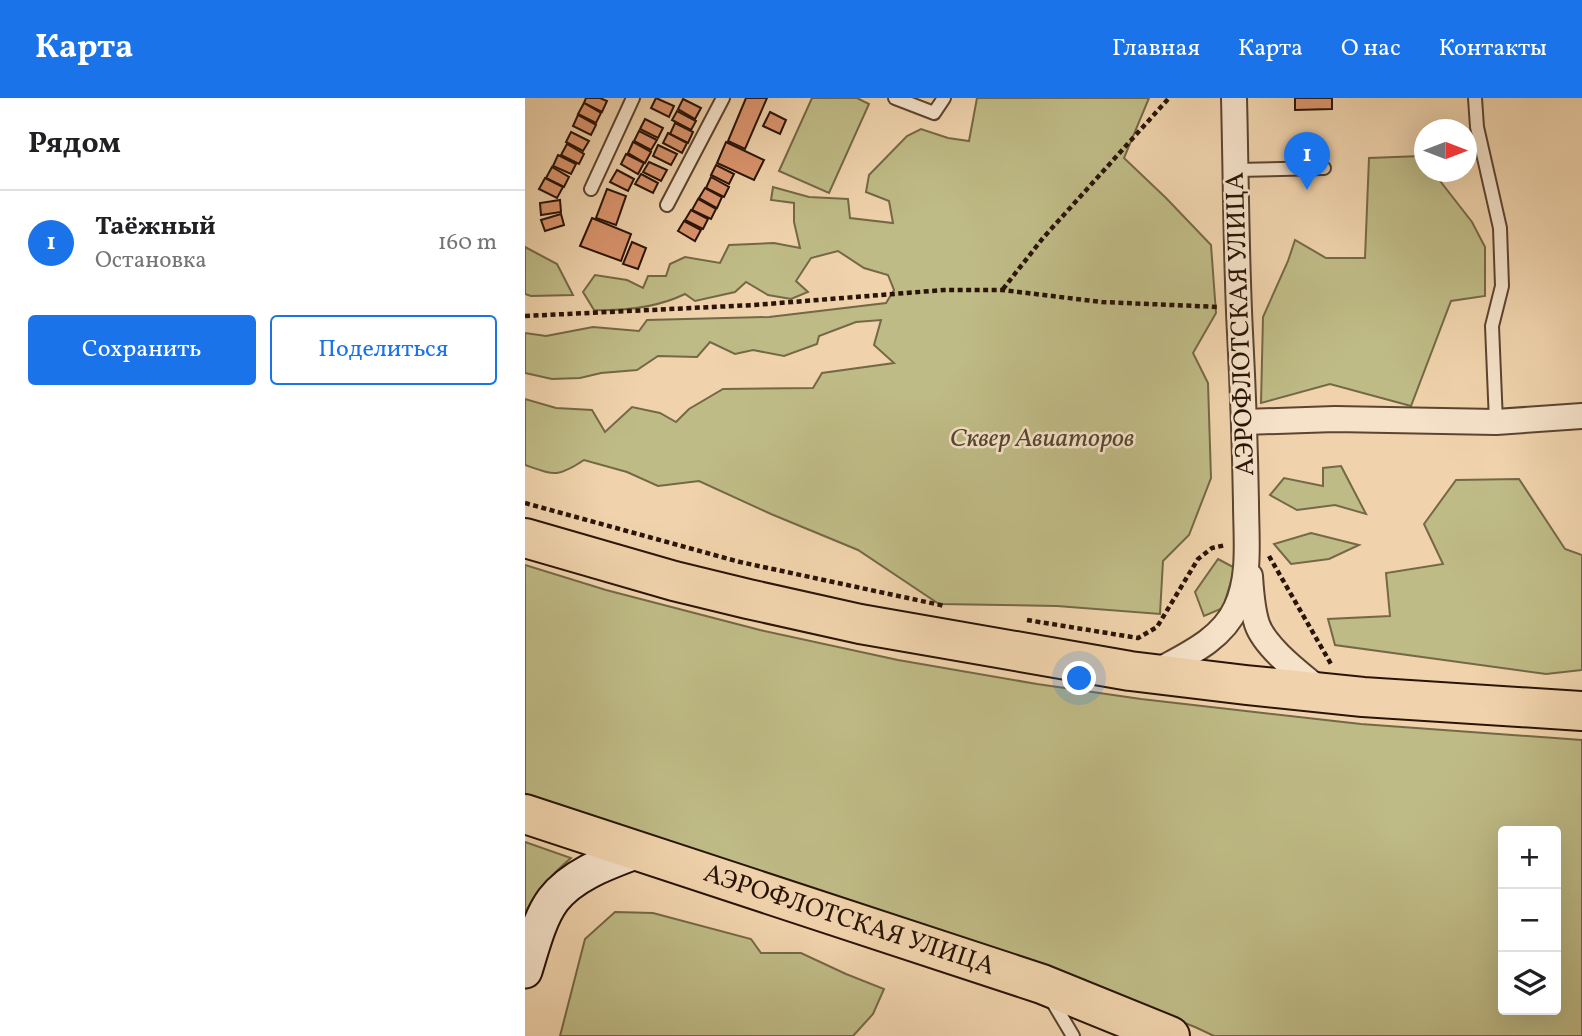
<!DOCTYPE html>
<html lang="ru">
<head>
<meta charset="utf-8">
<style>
  body { margin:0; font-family:Vollkorn,serif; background:#f6f6f6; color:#202124 }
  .controls { position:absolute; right:21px; bottom:21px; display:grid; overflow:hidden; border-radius:7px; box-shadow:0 7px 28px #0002 }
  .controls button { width:63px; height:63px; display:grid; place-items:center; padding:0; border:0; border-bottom:2px solid #e0e0e0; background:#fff; color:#202124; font:35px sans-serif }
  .compass { position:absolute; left:889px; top:21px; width:63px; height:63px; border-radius:50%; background:#fff; box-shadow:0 7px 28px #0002; rotate:90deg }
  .you { position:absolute; left:555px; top:581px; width:24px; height:24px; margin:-18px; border:5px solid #fff; border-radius:50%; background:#1a73e8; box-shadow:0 0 0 10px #1a73e833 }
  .badge { display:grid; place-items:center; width:46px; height:46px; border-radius:50%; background:#1a73e8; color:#fff; font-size:23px; font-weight:700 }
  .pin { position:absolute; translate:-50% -58px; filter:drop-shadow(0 2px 4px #0008) }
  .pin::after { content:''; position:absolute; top:37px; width:24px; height:21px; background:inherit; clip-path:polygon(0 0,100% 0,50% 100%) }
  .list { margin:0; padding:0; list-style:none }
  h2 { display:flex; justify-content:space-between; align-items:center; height:91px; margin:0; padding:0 28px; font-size:30px }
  h2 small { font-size:23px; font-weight:400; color:#757577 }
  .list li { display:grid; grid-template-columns:46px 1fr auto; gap:21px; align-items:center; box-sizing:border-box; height:105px; padding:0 28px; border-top:2px solid #e0e0e0 }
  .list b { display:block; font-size:26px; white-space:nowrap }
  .list p { margin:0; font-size:23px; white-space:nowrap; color:#757577 }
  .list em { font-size:23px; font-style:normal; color:#757577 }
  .actions { display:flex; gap:14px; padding:21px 28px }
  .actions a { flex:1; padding:16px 0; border:2px solid #1a73e8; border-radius:7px; text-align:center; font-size:24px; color:#1a73e8 }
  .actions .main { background:#1a73e8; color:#fff }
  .icon { flex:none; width:38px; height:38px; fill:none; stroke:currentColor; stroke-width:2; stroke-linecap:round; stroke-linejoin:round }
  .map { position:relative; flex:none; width:1057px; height:938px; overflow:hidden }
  header { display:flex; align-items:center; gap:42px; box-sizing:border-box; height:98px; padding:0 35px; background:#1a73e8; color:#fff }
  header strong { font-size:33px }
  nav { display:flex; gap:38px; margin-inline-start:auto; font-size:24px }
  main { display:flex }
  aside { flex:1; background:#fff }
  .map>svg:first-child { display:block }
  .green { fill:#bfbb86; stroke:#746846; stroke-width:2; fill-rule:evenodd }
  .building { fill:#db956e; stroke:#2a1407; stroke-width:2 }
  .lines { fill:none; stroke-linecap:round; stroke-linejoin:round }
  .lane-casing { stroke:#5c4430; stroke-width:16 }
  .street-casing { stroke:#5c4430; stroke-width:28 }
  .secondary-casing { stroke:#2a1407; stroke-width:37 }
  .primary-casing { stroke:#2a1407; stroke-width:42 }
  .path { stroke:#2a1407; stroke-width:4.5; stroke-dasharray:5 3.5; stroke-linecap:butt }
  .lane { stroke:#f5e2c9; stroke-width:12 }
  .street { stroke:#f5e2c9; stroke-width:24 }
  .secondary { stroke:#f5e2c9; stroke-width:33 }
  .primary { stroke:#f0d3ac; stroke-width:38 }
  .labels { text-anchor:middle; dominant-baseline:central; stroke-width:5; stroke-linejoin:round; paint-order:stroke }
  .street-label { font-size:26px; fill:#2a1407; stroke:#f5e2c9 }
  .park-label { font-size:26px; font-style:italic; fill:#57462d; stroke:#f5e2c9 }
</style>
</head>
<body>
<header>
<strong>Карта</strong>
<nav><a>Главная</a><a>Карта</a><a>О нас</a><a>Контакты</a></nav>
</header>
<main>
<aside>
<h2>Рядом<small></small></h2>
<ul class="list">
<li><span class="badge">1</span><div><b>Таёжный</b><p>Остановка</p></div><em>160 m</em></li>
</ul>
<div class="actions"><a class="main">Сохранить</a><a>Поделиться</a></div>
</aside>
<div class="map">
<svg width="1057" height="938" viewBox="0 0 1057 938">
  <rect width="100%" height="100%" fill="#f0d3ac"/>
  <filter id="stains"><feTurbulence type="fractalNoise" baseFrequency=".00286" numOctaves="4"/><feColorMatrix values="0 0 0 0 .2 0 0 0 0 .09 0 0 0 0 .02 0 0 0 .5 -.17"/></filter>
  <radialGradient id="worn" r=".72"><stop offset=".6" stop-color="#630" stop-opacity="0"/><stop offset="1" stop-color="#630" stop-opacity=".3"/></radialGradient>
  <g class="green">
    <polygon points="287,0 332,0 344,6 304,95 254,73"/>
    <path d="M 452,0 L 624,0 L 599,60 L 641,100 L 686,147 L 691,215 L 668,255 L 683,285 L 686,380 L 664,437 L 638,463 L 635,516 L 532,508 L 414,506 L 333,452 L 246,416 L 174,383 L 133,388 L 102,374 L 59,362 C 32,380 29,377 0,367 L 0,301 L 31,310 L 67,312 L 80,334 L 107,309 L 135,315 L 151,324 L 164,311 L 198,291 L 288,290 L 297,275 L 369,265 L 349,247 L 356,222 L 331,224 L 294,238 L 292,246 L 259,258 L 228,252 L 210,256 L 185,244 L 172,259 L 133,258 L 112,272 L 76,275 L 55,280 L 27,281 L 0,275 L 0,235 L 21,238 L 68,229 L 114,233 L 122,222 L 244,219 L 361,205 L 369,192 L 363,177 L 339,170 L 313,153 L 286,160 L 271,183 L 283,194 L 266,201 L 243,197 L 221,184 L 210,194 L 170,203 L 160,196 C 131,210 101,213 69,212 L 58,194 L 70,177 L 102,182 L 118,190 L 123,178 L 141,178 L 145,166 L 160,159 L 195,165 L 204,147 L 249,145 L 275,150 L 269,124 L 269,105 L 246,102 L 248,89 L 284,99 L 323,101 L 325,120 L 368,125 L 364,103 L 341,94 L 344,77 L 382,38 L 396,31 L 423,40 L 444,43 Z"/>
    <polygon points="896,58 899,63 900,74 908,74 947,124 960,149 960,198 926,203 886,308 805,286 736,305 738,219 763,163 770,142 801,160 840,160 844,60"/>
    <polygon points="0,149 32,166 48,197 6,198 0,196"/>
    <polygon points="816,368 841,416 810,407 772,412 745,397 759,380 798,388 798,370"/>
    <polygon points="994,381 1040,451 1057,457 1057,572 1021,576 810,547 803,521 865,518 861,475 918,466 899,426 931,382"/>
    <polygon points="786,435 834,447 804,461 766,466 749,446"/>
    <polygon points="693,461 710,470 698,510 679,518 670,494"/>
    <path d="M 0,467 L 81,492 L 235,532 L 373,562 L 512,586 L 616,601 L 836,626 L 1057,642 L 1057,938 L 689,938 L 670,929 L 557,885 L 0,696 ZM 978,733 L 1031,733 L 1031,912 L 978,912 Z"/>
    <path d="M 0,744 L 46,760 C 27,776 12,792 0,815 Z"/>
    <polygon points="90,814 128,815 226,841 236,855 276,855 321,876 359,891 348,916 328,938 35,938 60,841"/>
  </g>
  <g class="building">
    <polygon points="61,0 75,0 82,3 77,14 59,5"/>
    <polygon points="131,0 149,8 144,19 126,10"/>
    <polygon points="221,0 242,0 220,51 203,43"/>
    <polygon points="770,0 807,0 807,11 770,12"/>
    <polygon points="158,1 176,10 170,21 153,11"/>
    <polygon points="59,5 76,15 71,25 53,16"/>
    <polygon points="152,13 171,23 166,32 147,22"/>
    <polygon points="245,14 261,22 255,36 238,28"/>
    <polygon points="53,17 71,27 66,37 48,28"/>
    <polygon points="120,21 138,30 133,40 115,31"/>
    <polygon points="150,25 168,34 163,45 145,36"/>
    <polygon points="114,33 132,42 126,52 109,43"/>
    <polygon points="46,34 64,43 58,53 41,44"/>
    <polygon points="143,35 162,45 157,55 138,45"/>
    <polygon points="108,44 126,54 120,65 103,55"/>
    <polygon points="201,44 239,62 229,82 192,65"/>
    <polygon points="42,46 59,56 54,66 36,57"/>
    <polygon points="133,47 152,56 146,67 128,58"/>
    <polygon points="101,56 119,65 113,76 96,66"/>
    <polygon points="33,57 51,66 46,76 28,68"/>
    <polygon points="124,64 142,72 136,83 118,74"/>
    <polygon points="191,67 209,76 204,86 186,77"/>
    <polygon points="27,69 44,79 39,89 21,80"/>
    <polygon points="92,72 109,81 103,93 85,84"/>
    <polygon points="116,76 133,85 128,95 110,86"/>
    <polygon points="186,79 204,89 199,99 181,90"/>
    <polygon points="20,80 38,89 32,100 14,91"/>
    <polygon points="180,90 197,99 192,110 174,100"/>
    <polygon points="82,91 101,98 91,127 71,120"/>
    <polygon points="173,101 191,111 186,121 167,112"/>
    <polygon points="35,102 36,114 16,117 15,105"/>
    <polygon points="166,112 183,121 178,131 160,122"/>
    <polygon points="36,116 39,127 20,133 16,122"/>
    <polygon points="67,120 106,136 96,163 55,148"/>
    <polygon points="159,123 176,132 170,143 153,133"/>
    <polygon points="107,144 121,150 113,171 98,166"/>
  </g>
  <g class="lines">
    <g class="lane-casing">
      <g id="lane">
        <polyline points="370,0 409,15 419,0"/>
        <polyline points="950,0 952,29 975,130 977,188 967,228 971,324"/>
        <polyline points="711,72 799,70"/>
        <polyline points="66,91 108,0"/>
        <polyline points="142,107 198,0"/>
        <polyline points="526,901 548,938"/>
      </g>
    </g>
    <g class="street-casing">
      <g id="street">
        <polyline points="720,324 810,321 971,324 1057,318"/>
        <path d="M 725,478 C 726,493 727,511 732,526 C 740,550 777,577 796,593"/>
        <path d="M 629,575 C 659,558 696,543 711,510 C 726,479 721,439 721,405 C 720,348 718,292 715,235 C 711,157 711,78 709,0"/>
      </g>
    </g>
    <g class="secondary-casing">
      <path id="secondary" d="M 0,873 C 7,851 14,821 28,802 C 48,776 84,764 113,753"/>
    </g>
    <g class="primary-casing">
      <g id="primary">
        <polyline points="0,440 149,483 223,501 335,526 605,573 721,587 838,599 1057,613"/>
        <path id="s1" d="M 0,716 L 517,886 L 645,938"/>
      </g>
    </g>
    <g class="path">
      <polyline points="478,191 518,140 644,0"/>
      <polyline points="0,218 229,207 419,192 477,192 577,204 694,209"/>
      <polyline points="0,405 215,464 420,508"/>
      <polyline points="744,458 806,566"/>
      <polyline points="502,522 613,540 632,529 673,461 687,450 701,447"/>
    </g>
    <use href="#lane" class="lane"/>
    <use href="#street" class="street"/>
    <use href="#secondary" class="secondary"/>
    <use href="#primary" class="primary"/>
  </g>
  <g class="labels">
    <g class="street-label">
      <text transform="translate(716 226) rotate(-92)">АЭРОФЛОТСКАЯ УЛИЦА</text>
      <text stroke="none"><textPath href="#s1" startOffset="341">АЭРОФЛОТСКАЯ УЛИЦА</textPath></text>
    </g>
    <g class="park-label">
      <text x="517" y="341">Сквер Авиаторов</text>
    </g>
  </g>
  <rect width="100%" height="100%" filter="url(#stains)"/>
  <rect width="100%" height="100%" fill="url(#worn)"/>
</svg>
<div class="controls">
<button>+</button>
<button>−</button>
<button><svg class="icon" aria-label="layers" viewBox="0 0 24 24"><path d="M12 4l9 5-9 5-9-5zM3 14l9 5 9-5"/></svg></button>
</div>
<svg class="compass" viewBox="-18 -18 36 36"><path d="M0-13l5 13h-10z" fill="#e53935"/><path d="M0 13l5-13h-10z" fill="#757577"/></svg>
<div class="you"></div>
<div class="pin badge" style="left:782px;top:92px">1</div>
</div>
</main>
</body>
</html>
